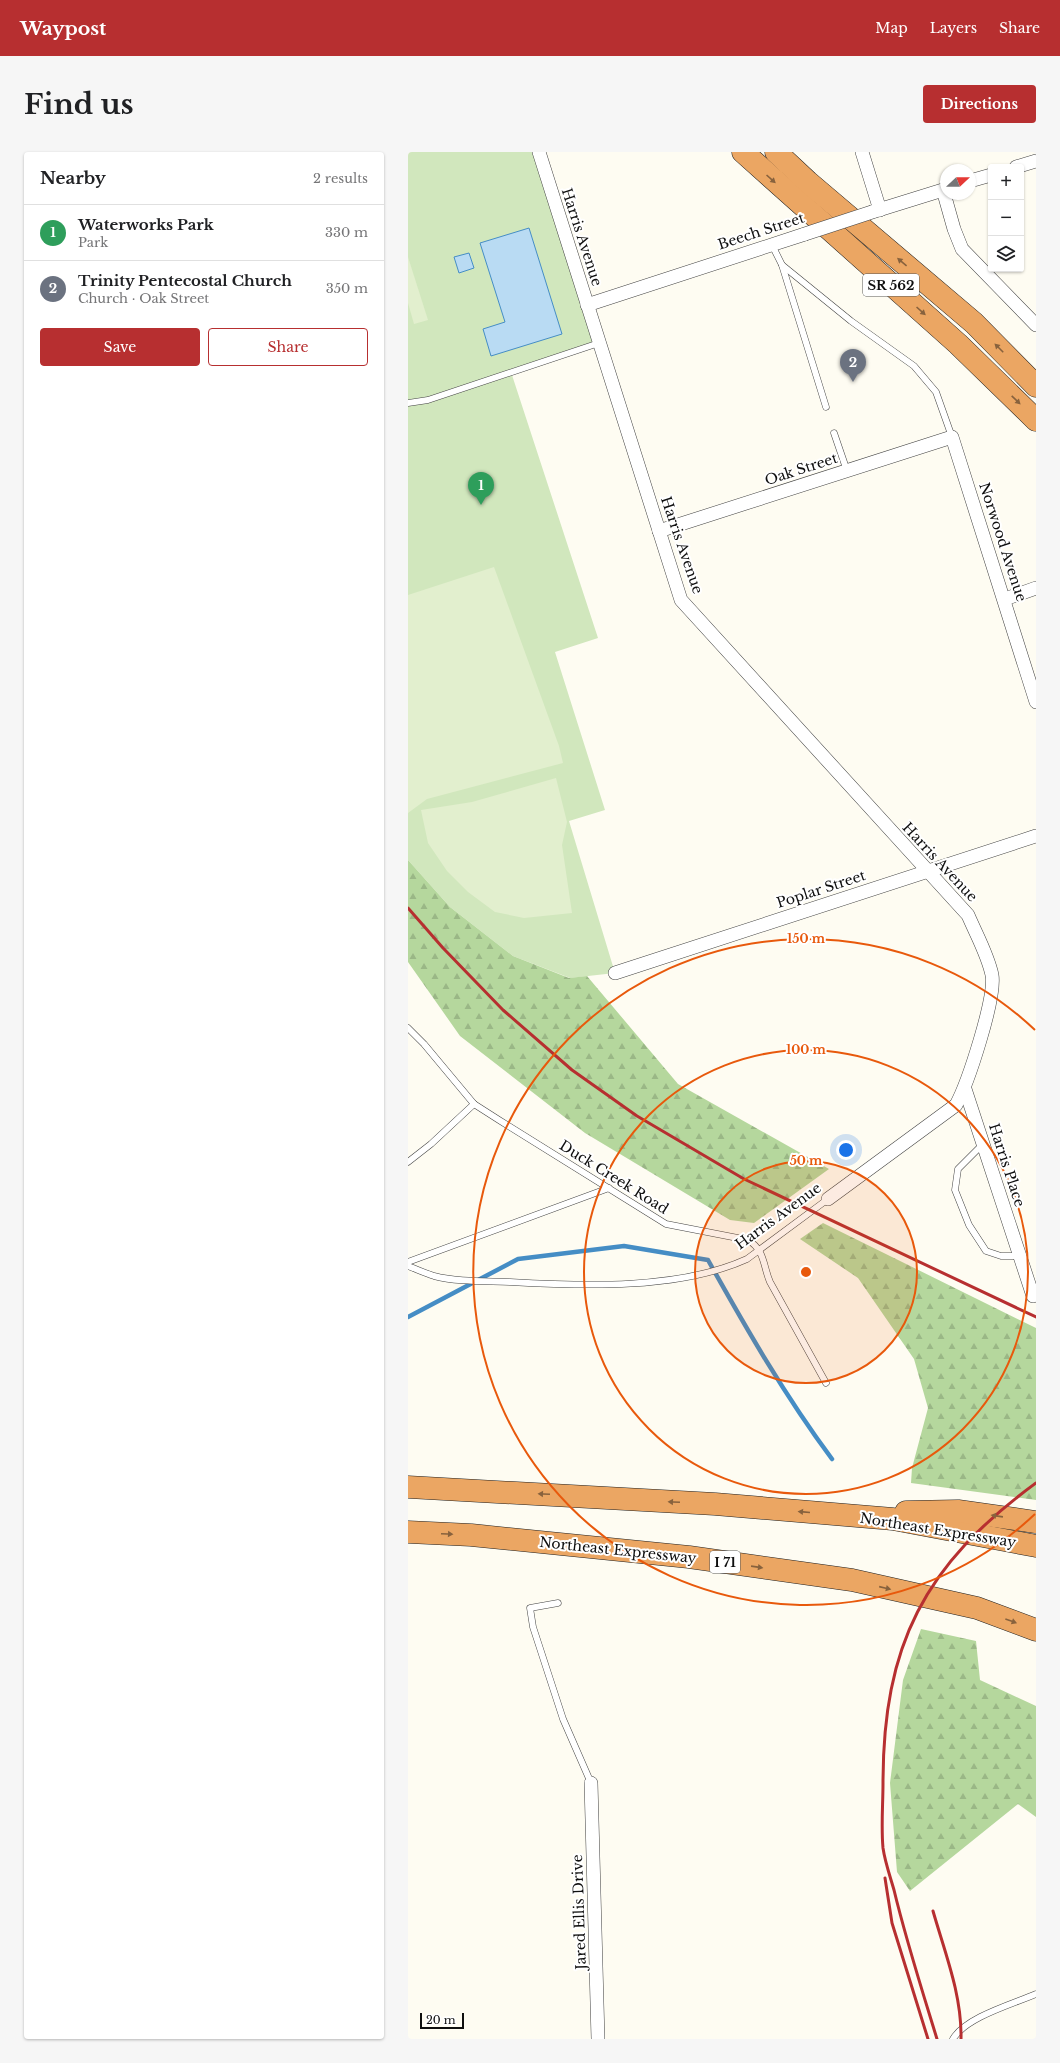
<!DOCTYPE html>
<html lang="en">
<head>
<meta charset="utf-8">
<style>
  body { margin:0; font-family:"Libre Baskerville",serif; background:#f6f6f6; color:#202124 }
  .controls { position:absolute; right:12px; top:12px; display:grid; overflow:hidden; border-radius:4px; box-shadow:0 1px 3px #0004 }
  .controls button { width:36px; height:36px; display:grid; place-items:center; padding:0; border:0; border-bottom:1px solid #e0e0e0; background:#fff; color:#202124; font:20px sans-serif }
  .compass { position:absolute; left:532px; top:12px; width:36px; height:36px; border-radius:50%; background:#fff; box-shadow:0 1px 3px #0004; rotate:68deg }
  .scale { position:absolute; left:12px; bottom:10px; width:44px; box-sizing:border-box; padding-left:4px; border:2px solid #0f0f0f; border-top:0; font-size:11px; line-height:14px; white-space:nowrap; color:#0f0f0f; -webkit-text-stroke:3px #fff; paint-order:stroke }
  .you { position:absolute; left:438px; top:998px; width:14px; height:14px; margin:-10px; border:3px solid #fff; border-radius:50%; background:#1a73e8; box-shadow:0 0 0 6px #1a73e833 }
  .badge { display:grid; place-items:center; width:26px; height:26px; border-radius:50%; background:#b72f30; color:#fff; font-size:13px; font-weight:700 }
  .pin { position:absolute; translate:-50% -33px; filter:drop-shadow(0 1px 2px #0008) }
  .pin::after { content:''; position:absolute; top:21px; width:14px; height:12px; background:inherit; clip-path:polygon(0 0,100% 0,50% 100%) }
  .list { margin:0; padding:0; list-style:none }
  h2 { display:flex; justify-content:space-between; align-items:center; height:52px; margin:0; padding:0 16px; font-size:17px }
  h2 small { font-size:13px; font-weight:400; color:#757577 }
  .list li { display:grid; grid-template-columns:26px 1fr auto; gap:12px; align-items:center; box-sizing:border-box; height:56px; padding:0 16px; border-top:1px solid #e0e0e0 }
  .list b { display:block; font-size:15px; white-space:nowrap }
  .list p { margin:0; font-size:13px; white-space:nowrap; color:#757577 }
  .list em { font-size:13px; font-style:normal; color:#757577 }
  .actions { display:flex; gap:8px; padding:12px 16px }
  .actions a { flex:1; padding:9px 0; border:1px solid #b72f30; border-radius:4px; text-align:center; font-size:14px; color:#b72f30 }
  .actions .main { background:#b72f30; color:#fff }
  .icon { flex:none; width:22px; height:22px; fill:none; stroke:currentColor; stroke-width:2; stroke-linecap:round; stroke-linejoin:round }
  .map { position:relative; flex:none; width:628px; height:1887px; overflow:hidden; border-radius:4px }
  header { display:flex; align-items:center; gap:24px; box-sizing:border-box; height:56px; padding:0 20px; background:#b72f30; color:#fff }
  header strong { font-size:19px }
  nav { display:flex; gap:22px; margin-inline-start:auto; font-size:14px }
  .intro { display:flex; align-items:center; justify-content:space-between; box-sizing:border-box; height:96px; padding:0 24px }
  h1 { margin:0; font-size:28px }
  .button { padding:10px 18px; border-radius:4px; background:#b72f30; color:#fff; font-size:14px; font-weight:700 }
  main { display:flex; gap:24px; padding:0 24px }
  aside { flex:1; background:#fff; border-radius:4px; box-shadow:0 1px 3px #0004 }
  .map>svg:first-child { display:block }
  .green { fill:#d1e7bd }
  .forest { fill:url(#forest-firs) }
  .pitch { fill:#e2efce }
  .water { fill:#b9dbf3; stroke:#458dc5 }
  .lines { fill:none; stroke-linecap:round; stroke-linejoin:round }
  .stream { stroke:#458dc5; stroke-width:4.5 }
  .lane-casing { stroke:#424242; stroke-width:7 }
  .street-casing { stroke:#424242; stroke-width:14 }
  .highway-casing { stroke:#202020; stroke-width:23 }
  .lane { stroke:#fff; stroke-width:6 }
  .street { stroke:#fff; stroke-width:13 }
  .highway { stroke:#eba663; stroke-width:22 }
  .rail { stroke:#b72f30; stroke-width:3 }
  .street-bridge-casing { stroke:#424242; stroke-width:14; stroke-linecap:butt }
  .street-bridge { stroke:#fff; stroke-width:13 }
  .oneway { fill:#88623d }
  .ring { fill:none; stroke:#e8590c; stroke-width:2 }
  .labels { text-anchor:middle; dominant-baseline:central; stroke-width:4; stroke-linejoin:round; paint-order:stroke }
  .shield { fill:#fff; stroke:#575757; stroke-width:1 }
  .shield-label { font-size:13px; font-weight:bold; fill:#0f0f0f }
  .street-label { font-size:14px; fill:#0f0f0f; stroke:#fff }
  .centre { fill:#e8590c; stroke:#fff; stroke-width:2 }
  .ring-label { font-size:12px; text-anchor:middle; font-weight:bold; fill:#e8590c; stroke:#fff; stroke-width:4; stroke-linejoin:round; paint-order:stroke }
</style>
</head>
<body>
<header>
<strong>Waypost</strong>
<nav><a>Map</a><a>Layers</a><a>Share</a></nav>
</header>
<div class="intro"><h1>Find us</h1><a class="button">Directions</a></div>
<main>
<aside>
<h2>Nearby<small>2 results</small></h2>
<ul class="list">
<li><span class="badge" style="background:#2e9e5b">1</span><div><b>Waterworks Park</b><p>Park</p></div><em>330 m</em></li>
<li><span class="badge" style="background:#6b7280">2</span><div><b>Trinity Pentecostal Church</b><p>Church · Oak Street</p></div><em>350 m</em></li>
</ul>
<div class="actions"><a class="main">Save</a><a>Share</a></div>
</aside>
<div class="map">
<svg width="628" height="1887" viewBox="0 0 628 1887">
  <defs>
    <pattern id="forest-firs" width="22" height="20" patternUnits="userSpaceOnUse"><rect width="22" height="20" fill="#b5d79d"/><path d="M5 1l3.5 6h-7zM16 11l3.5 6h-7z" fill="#9ab786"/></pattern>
  </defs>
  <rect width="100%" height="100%" fill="#fefcf2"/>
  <polygon class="green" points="0,0 131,0 191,191 103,220 190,486 147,500 197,658 161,669 207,821 162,826 105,804 42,755 0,708"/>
  <g class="forest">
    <polygon points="0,708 42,755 105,804 161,826 179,824 270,932 421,1017 346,1071 322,1068 177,981 52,884 0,810"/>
    <polygon points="415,1071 628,1176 628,1348 503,1331 504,1316 520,1256 506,1207 450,1126 392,1087"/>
    <polygon points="513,1477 568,1489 572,1528 628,1554 628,1665 610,1652 502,1739 489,1720 482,1631 495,1528"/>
  </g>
  <g class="pitch">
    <polygon points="0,105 20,168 6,172 0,151"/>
    <polygon points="86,415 151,594 155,611 19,647 0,661 0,443"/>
    <polygon points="148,626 159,670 154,693 164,761 116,766 87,760 60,740 39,719 20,691 13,658 64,650"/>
  </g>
  <g class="water">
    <polygon points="121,76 154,182 83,204 75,177 97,170 72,91"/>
    <polygon points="61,101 66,116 51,121 46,105"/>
  </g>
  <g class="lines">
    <path class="stream" d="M 0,1165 L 110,1107 L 216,1094 L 300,1108 C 338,1176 377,1244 424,1307"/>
    <g class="lane-casing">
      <g id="lane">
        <polyline points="364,93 374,113 443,169 506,214 528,240 544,285"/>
        <polyline points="374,113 418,255"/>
        <polyline points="0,251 20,248 191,191"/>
        <polyline points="426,281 439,319"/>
        <path d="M 0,876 L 16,892 L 66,952 L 91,968 L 258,1072 L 340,1088 C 357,1098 355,1114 362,1130 L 418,1231"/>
        <polyline points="575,992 550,1017 547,1038 561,1073 578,1099 593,1104 612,1104"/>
        <polyline points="0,1010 23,992 66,952"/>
        <polyline points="0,1110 201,1036"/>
        <path d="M 0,1114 C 8,1117 17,1121 26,1124 C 49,1130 77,1129 102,1130 C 175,1134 271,1138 339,1107 L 420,1047"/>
        <polyline points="150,1451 122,1456 125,1475 155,1567 183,1631"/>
        <path d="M 545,1887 C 558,1865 605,1852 628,1842"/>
      </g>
    </g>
    <g class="street-casing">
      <g id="street">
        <path d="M 131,0 L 273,448 L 560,763 C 568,782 580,803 584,823 C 588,846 560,931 548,953 L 420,1047"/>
        <polyline points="454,0 472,58"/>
        <polyline points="608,15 628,9"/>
        <polyline points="562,29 583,23"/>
        <polyline points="535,38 546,77 554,97 628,173"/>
        <polyline points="464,60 538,37"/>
        <polyline points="179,153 397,82"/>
        <polyline points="251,379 544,285 628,550"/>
        <polyline points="597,447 628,436"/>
        <polyline points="207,821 628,684"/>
        <polyline points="557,937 625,1144"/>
        <polyline points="183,1631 190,1887"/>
      </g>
    </g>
    <g class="highway-casing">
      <g id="highway">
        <polyline points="335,0 550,192 628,268"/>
        <polyline points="368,0 400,30 566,171 628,234"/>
        <polyline points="0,1335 307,1352 485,1367 628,1394"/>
        <polyline points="498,1360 550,1359 628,1370"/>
        <polyline points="0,1380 63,1383 281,1405 444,1428 569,1456 628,1478"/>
      </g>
    </g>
    <use href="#lane" class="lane"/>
    <use href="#street" class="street"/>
    <use href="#highway" class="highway"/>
    <g class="rail">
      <polyline points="0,756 35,796 95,858 164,918 229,964 336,1027 628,1165"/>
      <polyline points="477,1726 484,1771 520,1887"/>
      <path d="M 525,1759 C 537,1801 554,1843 553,1887"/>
      <path d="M 529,1887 C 514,1838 498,1788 486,1738 C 482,1724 477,1710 475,1696 C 473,1675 475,1652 475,1631 C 475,1493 516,1413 628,1331"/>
    </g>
    <g class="street-bridge-casing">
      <polyline id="street-bridge" points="397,82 464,60"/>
    </g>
    <use href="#street-bridge" class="street-bridge"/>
  </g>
  <defs><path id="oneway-solid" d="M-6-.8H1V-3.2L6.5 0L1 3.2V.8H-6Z"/></defs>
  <g class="oneway">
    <use href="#oneway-solid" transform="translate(363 27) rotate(42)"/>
    <use href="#oneway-solid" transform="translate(494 110) rotate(-140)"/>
    <use href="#oneway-solid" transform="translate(513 159) rotate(42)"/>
    <use href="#oneway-solid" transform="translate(591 196) rotate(-135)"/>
    <use href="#oneway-solid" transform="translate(608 248) rotate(44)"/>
    <use href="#oneway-solid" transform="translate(136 1342) rotate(-177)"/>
    <use href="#oneway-solid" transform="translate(266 1350) rotate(-177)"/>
    <use href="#oneway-solid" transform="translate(396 1360) rotate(-175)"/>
    <use href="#oneway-solid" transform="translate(589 1364) rotate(-172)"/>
    <use href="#oneway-solid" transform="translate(39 1382) rotate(3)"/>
    <use href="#oneway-solid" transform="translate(349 1415) rotate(8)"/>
    <use href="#oneway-solid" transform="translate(477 1436) rotate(13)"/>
    <use href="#oneway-solid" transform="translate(603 1469) rotate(20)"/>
  </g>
  <circle cx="398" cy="1120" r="111" fill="#e8590c" fill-opacity=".12"/>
  <g class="ring">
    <circle cx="398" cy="1120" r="111"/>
    <circle cx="398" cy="1120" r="222"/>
    <path d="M627 1362A333 333 0 1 1 627 878"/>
  </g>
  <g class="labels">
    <g class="shield">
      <rect x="455" y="122" width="56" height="22" rx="3"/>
      <rect x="302" y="1399" width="30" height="22" rx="3"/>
    </g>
    <g class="shield-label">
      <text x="483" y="133">SR 562</text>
      <text x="317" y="1410">I 71</text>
    </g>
    <g class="street-label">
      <text transform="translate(353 79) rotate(-18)">Beech Street</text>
      <text transform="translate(174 85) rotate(72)">Harris Avenue</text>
      <text transform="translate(393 317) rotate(-18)">Oak Street</text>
      <text transform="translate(595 390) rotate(72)">Norwood Avenue</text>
      <text transform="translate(274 393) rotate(71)">Harris Avenue</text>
      <text transform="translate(532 710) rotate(47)">Harris Avenue</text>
      <text transform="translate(413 737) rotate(-18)">Poplar Street</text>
      <text transform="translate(599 1013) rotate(72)">Harris Place</text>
      <text transform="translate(206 1025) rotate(32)">Duck Creek Road</text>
      <text transform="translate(370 1064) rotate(-36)">Harris Avenue</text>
      <text transform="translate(530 1378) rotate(9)">Northeast Expressway</text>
      <text transform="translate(210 1398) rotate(6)">Northeast Expressway</text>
      <text transform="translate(171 1760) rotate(-92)">Jared Ellis Drive</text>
    </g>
  </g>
  <circle cx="398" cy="1120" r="6" class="centre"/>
  <g class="ring-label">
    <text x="398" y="791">150 m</text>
    <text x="398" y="902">100 m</text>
    <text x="398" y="1013">50 m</text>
  </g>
</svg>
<div class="controls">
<button>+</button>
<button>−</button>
<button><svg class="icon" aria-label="layers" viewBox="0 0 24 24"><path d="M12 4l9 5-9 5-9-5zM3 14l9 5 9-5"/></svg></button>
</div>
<svg class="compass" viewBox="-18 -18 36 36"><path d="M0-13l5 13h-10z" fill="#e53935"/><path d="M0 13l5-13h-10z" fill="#757577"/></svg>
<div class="scale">20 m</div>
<div class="you"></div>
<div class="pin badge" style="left:73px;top:353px;background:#2e9e5b">1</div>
<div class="pin badge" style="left:445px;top:230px;background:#6b7280">2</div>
</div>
</main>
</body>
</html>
